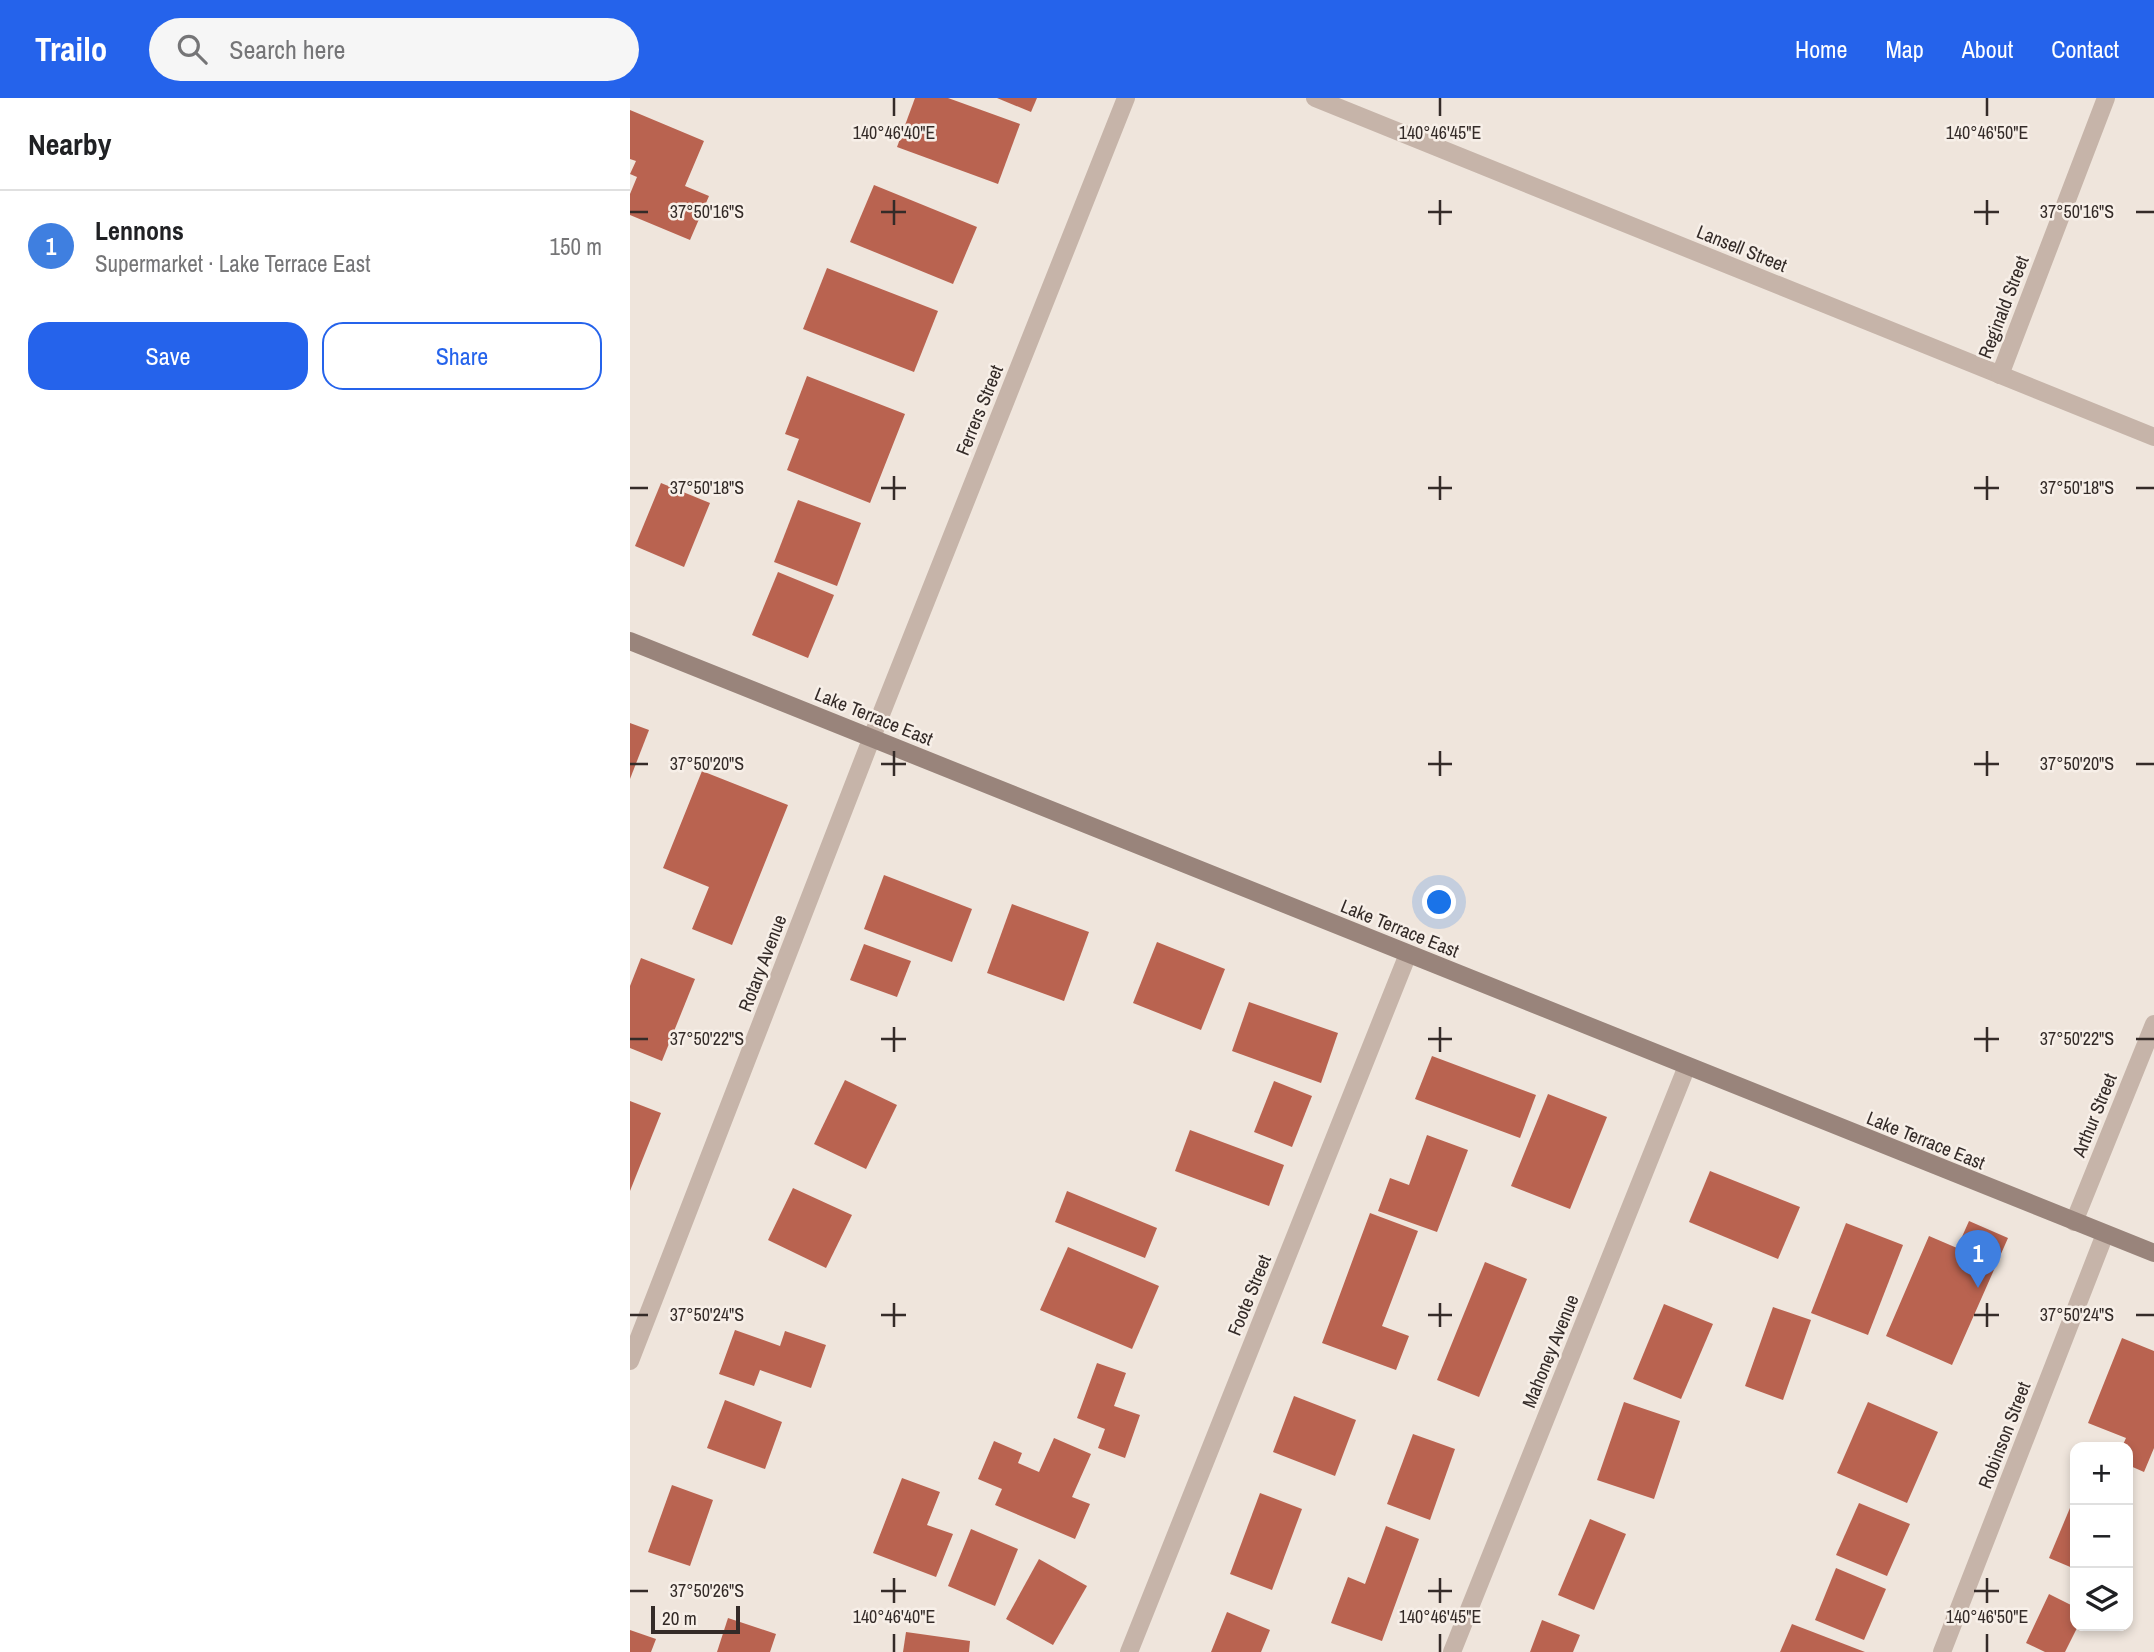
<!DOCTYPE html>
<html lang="en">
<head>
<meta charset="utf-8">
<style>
  body { margin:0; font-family:"Archivo Narrow",sans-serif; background:#f6f6f6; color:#202124 }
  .controls { position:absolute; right:21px; bottom:21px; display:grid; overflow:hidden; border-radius:14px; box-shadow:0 4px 10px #0003 }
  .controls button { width:63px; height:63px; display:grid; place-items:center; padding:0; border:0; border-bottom:2px solid #e0e0e0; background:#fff; color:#202124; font:35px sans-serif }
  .scale { position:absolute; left:21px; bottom:18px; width:89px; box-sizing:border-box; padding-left:7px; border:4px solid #342b28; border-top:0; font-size:19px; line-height:24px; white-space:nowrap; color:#342b28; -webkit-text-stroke:5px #f7efe8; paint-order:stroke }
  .you { position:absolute; left:810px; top:805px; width:24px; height:24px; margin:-18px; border:5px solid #fff; border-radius:50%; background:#1a73e8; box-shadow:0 0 0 10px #1a73e833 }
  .badge { display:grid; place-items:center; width:46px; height:46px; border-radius:50%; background:#2563eb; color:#fff; font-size:23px; font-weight:700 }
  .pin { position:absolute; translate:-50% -58px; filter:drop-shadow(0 2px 4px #0008) }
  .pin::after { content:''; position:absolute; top:37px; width:24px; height:21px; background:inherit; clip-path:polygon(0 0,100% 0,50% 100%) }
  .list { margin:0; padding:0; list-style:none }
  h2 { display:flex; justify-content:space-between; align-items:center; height:91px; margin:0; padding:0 28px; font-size:30px }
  h2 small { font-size:23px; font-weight:400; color:#757577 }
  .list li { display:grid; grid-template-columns:46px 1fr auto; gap:21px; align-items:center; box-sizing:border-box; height:112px; padding:0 28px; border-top:2px solid #e0e0e0 }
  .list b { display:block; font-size:26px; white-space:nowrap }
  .list p { margin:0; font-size:23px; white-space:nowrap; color:#757577 }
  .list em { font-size:23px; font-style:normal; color:#757577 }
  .actions { display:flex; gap:14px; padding:21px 28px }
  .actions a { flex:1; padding:16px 0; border:2px solid #2563eb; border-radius:21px; text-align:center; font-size:24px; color:#2563eb }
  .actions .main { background:#2563eb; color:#fff }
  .icon { flex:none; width:38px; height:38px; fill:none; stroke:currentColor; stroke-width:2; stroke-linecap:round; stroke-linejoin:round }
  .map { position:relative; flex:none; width:1524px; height:1554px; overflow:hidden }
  header { display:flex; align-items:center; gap:42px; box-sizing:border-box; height:98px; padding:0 35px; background:#2563eb; color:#fff }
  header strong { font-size:33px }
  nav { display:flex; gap:38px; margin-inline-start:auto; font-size:24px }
  .search { width:490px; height:63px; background:#f6f6f6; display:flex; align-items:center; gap:18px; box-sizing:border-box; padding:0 24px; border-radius:38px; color:#757577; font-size:26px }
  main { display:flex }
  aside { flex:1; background:#fff }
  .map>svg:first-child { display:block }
  .building { fill:#b96350 }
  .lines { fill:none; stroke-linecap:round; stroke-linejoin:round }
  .street { stroke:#c6b4a9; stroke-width:18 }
  .secondary { stroke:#99847b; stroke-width:18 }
  .ticks { fill:none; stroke:#342b28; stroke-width:2.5 }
  .labels { text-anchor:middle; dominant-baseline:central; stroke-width:5; stroke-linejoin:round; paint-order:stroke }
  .street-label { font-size:19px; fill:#342b28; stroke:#f7efe8 }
  .ticks-label { font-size:18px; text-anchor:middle; fill:#342b28; stroke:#f7efe8; stroke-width:5; stroke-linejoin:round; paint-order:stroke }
</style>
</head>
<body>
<header>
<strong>Trailo</strong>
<div class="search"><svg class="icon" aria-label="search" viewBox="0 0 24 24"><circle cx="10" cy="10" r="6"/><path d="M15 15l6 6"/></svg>Search here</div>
<nav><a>Home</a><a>Map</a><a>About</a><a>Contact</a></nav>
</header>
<main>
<aside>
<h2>Nearby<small></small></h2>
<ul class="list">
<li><span class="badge" style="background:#3f7fe0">1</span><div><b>Lennons</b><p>Supermarket · Lake Terrace East</p></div><em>150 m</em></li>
</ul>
<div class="actions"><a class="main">Save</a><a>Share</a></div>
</aside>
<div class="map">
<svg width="1524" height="1554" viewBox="0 0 1524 1554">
  <rect width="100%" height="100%" fill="#efe5dc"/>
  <g class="building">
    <polygon points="285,0 318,0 390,26 368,86 267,49"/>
    <polygon points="367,0 407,0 401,14"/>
    <polygon points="0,12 74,43 55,88 79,98 60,142 0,117 0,96 7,79 0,76 6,63 0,61"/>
    <polygon points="244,87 347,129 323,186 220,144"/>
    <polygon points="197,170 308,213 284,274 173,231"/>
    <polygon points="177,278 275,316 240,405 157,372 169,341 155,336"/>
    <polygon points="31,385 80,405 54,469 5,448"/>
    <polygon points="168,402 231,425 207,488 144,464"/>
    <polygon points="148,474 204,497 178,560 122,537"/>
    <polygon points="0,625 19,632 0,681"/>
    <polygon points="72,673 158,707 102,847 62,831 79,789 33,770"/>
    <polygon points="254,777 342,811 322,864 234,831"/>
    <polygon points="382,806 459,834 434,903 357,875"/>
    <polygon points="527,844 595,871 571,932 503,905"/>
    <polygon points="234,846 281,863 267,899 220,882"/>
    <polygon points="11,860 65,881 32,963 0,950 0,888"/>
    <polygon points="619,904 708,935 691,985 602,953"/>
    <polygon points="802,958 906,997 890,1040 785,1001"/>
    <polygon points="215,982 267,1007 236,1071 184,1046"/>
    <polygon points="644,983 682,998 662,1049 624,1034"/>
    <polygon points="918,996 977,1019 940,1111 881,1088"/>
    <polygon points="0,1003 31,1015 0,1093"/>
    <polygon points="560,1032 654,1067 639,1108 545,1073"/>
    <polygon points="797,1037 838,1052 807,1134 748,1113 760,1080 779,1087"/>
    <polygon points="1080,1073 1170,1109 1148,1161 1059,1124"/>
    <polygon points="163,1090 222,1117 196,1170 138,1142"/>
    <polygon points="437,1093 527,1130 515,1160 425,1124"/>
    <polygon points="740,1115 788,1133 752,1228 779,1238 766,1272 692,1245"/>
    <polygon points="1339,1123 1378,1140 1322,1267 1256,1238 1299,1138 1327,1150"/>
    <polygon points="1216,1125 1273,1147 1238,1237 1181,1215"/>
    <polygon points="438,1149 529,1188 502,1251 410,1212"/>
    <polygon points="855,1164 897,1181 849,1299 807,1282"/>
    <polygon points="1034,1206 1083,1226 1051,1301 1003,1281"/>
    <polygon points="1143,1209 1181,1222 1153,1302 1115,1288"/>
    <polygon points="105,1232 150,1248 155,1233 196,1247 181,1290 130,1272 124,1288 89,1276"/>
    <polygon points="1492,1240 1524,1253 1524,1350 1514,1374 1498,1367 1498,1349 1492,1349 1496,1340 1458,1325"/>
    <polygon points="467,1265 496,1275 484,1308 510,1317 495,1360 468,1350 475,1331 447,1320"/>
    <polygon points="664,1298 726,1322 705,1378 643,1354"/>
    <polygon points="95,1302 152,1324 135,1371 77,1350"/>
    <polygon points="994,1304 1050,1323 1024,1401 967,1382"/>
    <polygon points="1238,1304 1308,1334 1277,1405 1207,1375"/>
    <polygon points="783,1336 825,1351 800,1422 757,1406"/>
    <polygon points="424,1340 461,1356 442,1399 460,1406 445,1441 365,1407 372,1391 348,1381 364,1343 392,1355 388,1365 409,1374"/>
    <polygon points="272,1380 310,1394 297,1427 323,1436 306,1479 243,1455"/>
    <polygon points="42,1387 83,1402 60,1468 18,1454"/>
    <polygon points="630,1395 672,1411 642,1492 600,1476"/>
    <polygon points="1445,1398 1445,1471 1419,1460"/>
    <polygon points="1229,1405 1280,1426 1257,1478 1206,1457"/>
    <polygon points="960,1421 996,1436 964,1512 928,1497"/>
    <polygon points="756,1428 789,1441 752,1543 701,1525 718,1479 735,1486"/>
    <polygon points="341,1431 388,1451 365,1508 318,1488"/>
    <polygon points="409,1461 457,1488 423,1547 376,1521"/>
    <polygon points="1206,1470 1256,1491 1234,1542 1185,1522"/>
    <polygon points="1419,1496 1445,1509 1445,1528 1448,1528 1435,1554 1415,1554 1396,1545"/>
    <polygon points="597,1514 640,1532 631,1554 581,1554"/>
    <polygon points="98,1520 146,1536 140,1554 87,1554"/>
    <polygon points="912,1522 950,1537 943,1554 900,1554"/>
    <polygon points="1162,1526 1235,1554 1150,1554"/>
    <polygon points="0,1532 26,1541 21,1554 0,1554"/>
    <polygon points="276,1534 340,1543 339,1554 273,1554"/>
  </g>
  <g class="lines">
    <g class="street">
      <polyline points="685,0 1524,339"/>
      <polyline points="1370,277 1476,0"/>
      <polyline points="1444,1124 1524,926"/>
      <polyline points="0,1263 242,639 496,0"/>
      <polyline points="499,1554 778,856"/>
      <polyline points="822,1554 1057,968"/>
      <polyline points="1312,1554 1475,1136"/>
    </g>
    <polyline class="secondary" points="0,543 1524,1155"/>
  </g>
  <path class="ticks" d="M 264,0 L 264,18M 810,0 L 810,18M 1357,0 L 1357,18M 264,102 L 264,127M 810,102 L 810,127M 1357,102 L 1357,127M 0,114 L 18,114M 251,114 L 276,114M 798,114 L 822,114M 1344,114 L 1369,114M 1506,114 L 1524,114M 264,378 L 264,402M 810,378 L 810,402M 1357,378 L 1357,402M 0,390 L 18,390M 251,390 L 276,390M 798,390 L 822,390M 1344,390 L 1369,390M 1506,390 L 1524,390M 264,653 L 264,678M 810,653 L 810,678M 1357,653 L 1357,678M 0,666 L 18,666M 251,666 L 276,666M 798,666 L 822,666M 1344,666 L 1369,666M 1506,666 L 1524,666M 264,929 L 264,954M 810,929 L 810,954M 1357,929 L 1357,954M 0,941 L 18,941M 251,941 L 276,941M 798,941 L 822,941M 1344,941 L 1369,941M 1506,941 L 1524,941M 264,1205 L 264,1229M 810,1205 L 810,1229M 1357,1205 L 1357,1229M 0,1217 L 18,1217M 251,1217 L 276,1217M 798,1217 L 822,1217M 1344,1217 L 1369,1217M 1506,1217 L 1524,1217M 264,1480 L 264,1505M 810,1480 L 810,1505M 1357,1480 L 1357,1505M 0,1493 L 18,1493M 251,1493 L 276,1493M 798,1493 L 822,1493M 1344,1493 L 1369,1493M 264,1536 L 264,1554M 810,1536 L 810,1554M 1357,1536 L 1357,1554"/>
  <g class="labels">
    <g class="street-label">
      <text transform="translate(1112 150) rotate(22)">Lansell Street</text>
      <text transform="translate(1373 209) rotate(-69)">Reginald Street</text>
      <text transform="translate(349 312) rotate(-68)">Ferrers Street</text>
      <text transform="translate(244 618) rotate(22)">Lake Terrace East</text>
      <text transform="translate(770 830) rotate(22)">Lake Terrace East</text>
      <text transform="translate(132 865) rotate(-69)">Rotary Avenue</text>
      <text transform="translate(1464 1017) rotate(-68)">Arthur Street</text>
      <text transform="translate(1296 1042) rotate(22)">Lake Terrace East</text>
      <text transform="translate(619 1197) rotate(-68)">Foote Street</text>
      <text transform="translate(920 1253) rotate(-68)">Mahoney Avenue</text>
      <text transform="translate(1374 1337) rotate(-69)">Robinson Street</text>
    </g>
  </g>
  <g class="ticks-label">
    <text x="264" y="41">140°46'40"E</text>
    <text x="810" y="41">140°46'45"E</text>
    <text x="1357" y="41">140°46'50"E</text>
    <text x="77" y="120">37°50'16"S</text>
    <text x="1447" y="120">37°50'16"S</text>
    <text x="77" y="396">37°50'18"S</text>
    <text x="1447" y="396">37°50'18"S</text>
    <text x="77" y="672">37°50'20"S</text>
    <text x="1447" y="672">37°50'20"S</text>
    <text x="77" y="947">37°50'22"S</text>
    <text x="1447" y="947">37°50'22"S</text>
    <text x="77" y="1223">37°50'24"S</text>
    <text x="1447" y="1223">37°50'24"S</text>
    <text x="77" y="1499">37°50'26"S</text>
    <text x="264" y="1525">140°46'40"E</text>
    <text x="810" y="1525">140°46'45"E</text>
    <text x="1357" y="1525">140°46'50"E</text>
  </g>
</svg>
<div class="controls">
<button>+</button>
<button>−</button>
<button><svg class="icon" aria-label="layers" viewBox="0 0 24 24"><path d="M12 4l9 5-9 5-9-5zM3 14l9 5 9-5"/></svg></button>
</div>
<div class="scale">20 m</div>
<div class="you"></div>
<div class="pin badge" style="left:1348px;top:1190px;background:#3f7fe0">1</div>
</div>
</main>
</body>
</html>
